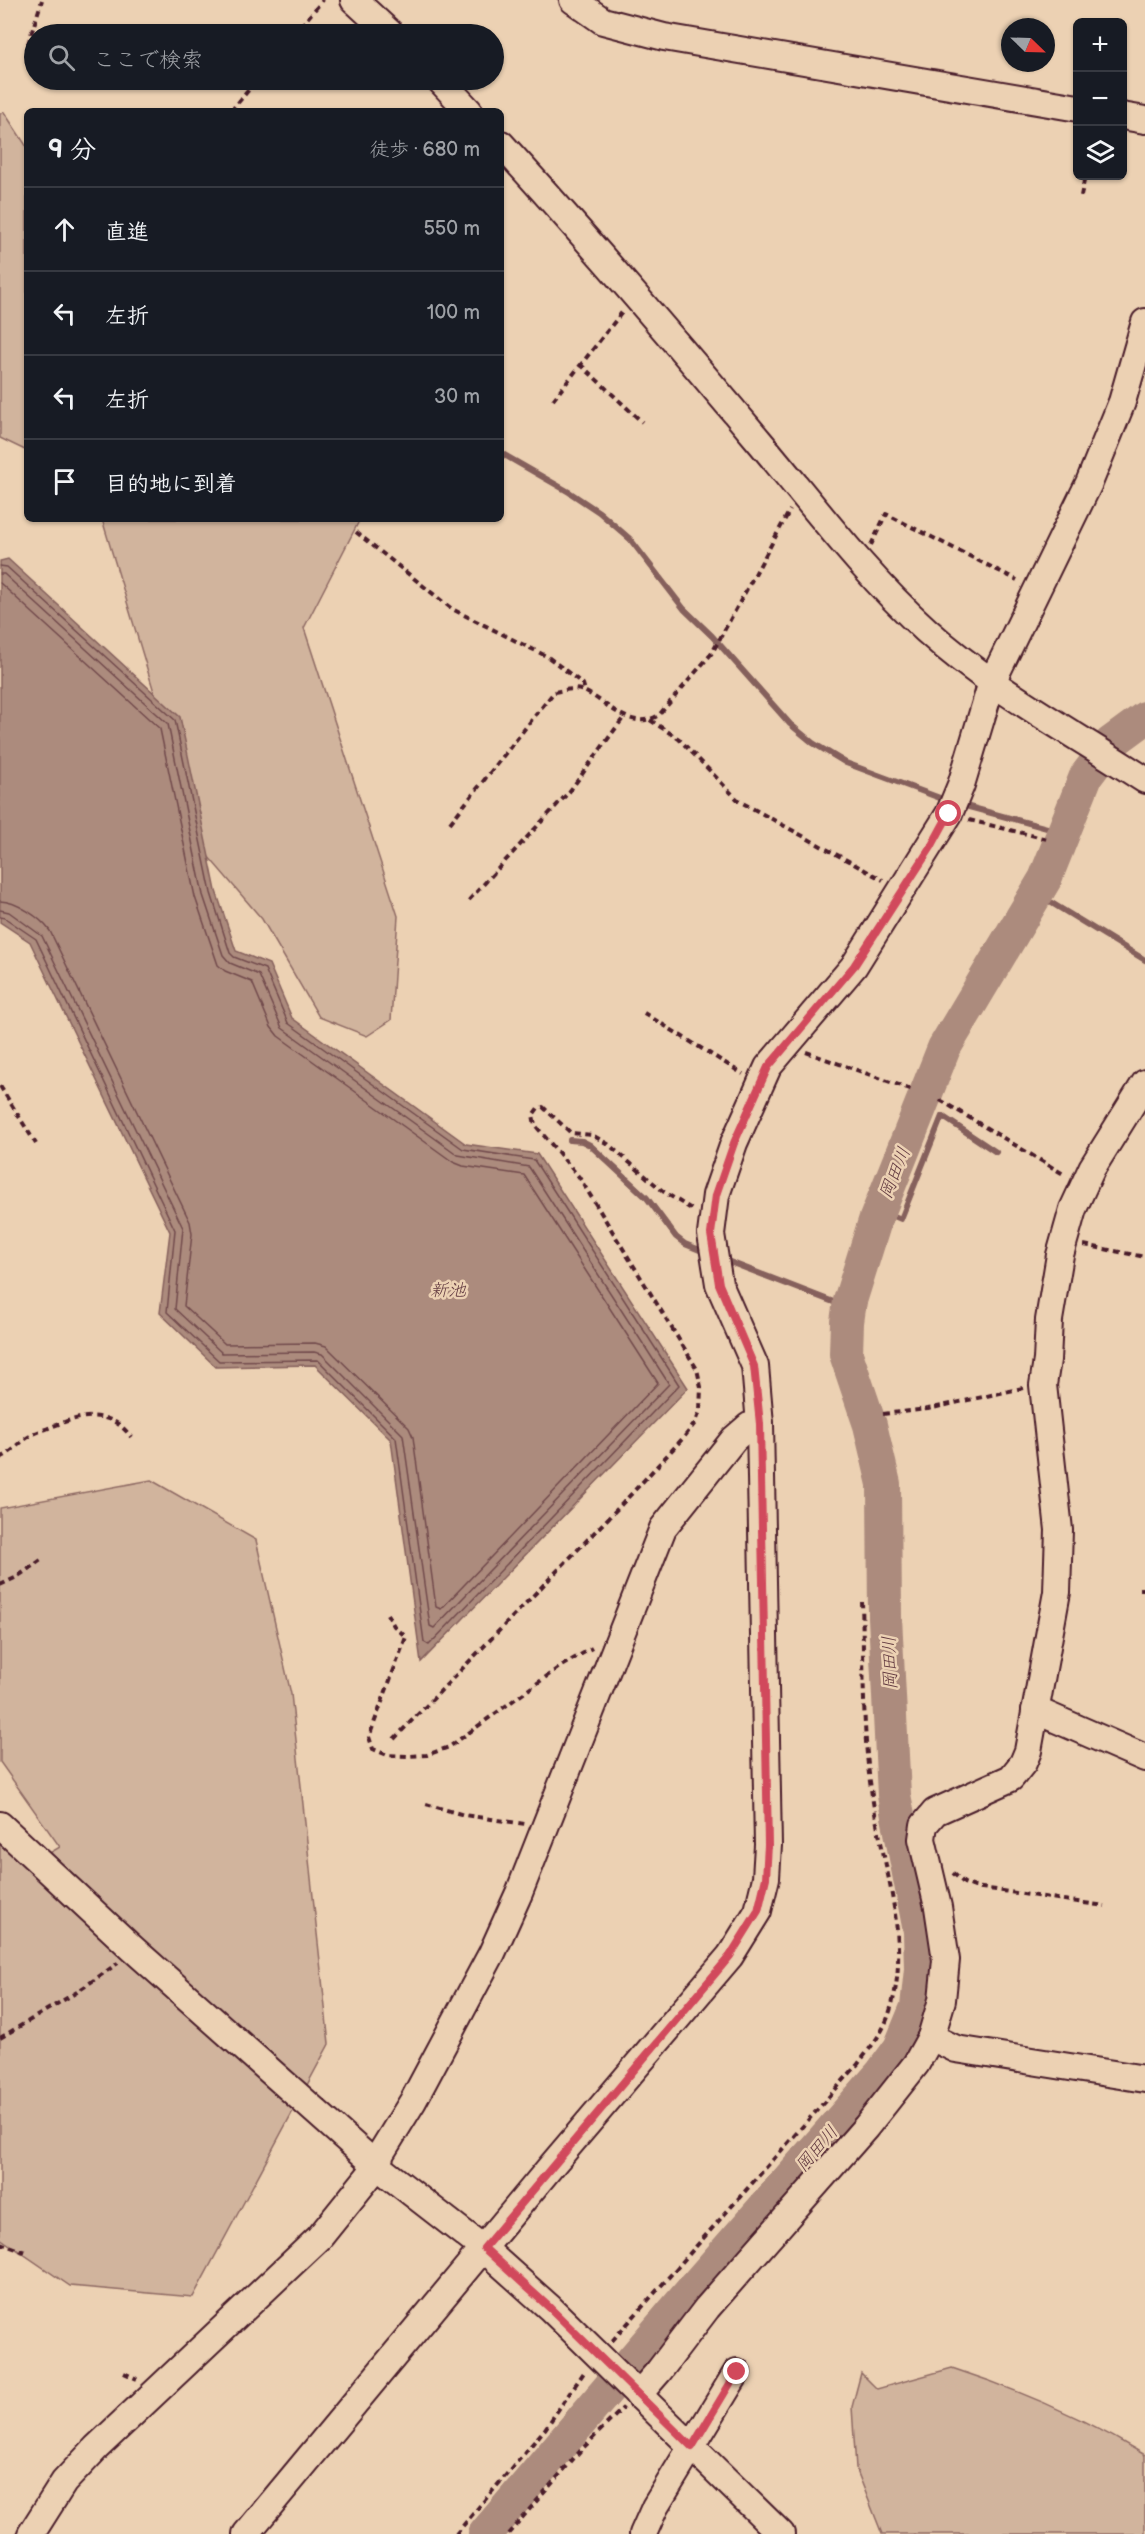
<!DOCTYPE html>
<html lang="ja">
<head>
<meta charset="utf-8">
<style>
  body { margin:0; font-family:"Balsamiq Sans","Klee One",sans-serif; background:#20242c; color:#f1f3f6 }
  .controls { position:absolute; right:18px; top:18px; display:grid; overflow:hidden; border-radius:9px; box-shadow:0 2px 4px #0004 }
  .controls button { width:54px; height:54px; display:grid; place-items:center; padding:0; border:0; border-bottom:2px solid #363941; background:#171b24; color:#f1f3f6; font:30px sans-serif }
  .compass { position:absolute; left:1001px; top:18px; width:54px; height:54px; border-radius:50%; background:#171b24; box-shadow:0 2px 4px #0004; rotate:113deg }
  .stop { position:absolute; width:18px; height:18px; margin:-14px; border:4px solid #d1495b; border-radius:50%; background:#fff }
  .stop.end { background:#d1495b; border-color:#fff; box-shadow:0 2px 6px #0008 }
  .list { margin:0; padding:0; list-style:none }
  h2 { display:flex; justify-content:space-between; align-items:center; height:78px; margin:0; padding:0 24px; font-size:26px }
  h2 small { font-size:20px; font-weight:400; color:#9ea1a6 }
  .list li { display:grid; grid-template-columns:39px 1fr auto; gap:18px; align-items:center; box-sizing:border-box; height:84px; padding:0 24px; border-top:2px solid #363941 }
  .list b { display:block; font-size:22px; white-space:nowrap }
  .list em { font-size:20px; font-style:normal; color:#9ea1a6 }
  .icon { flex:none; width:33px; height:33px; fill:none; stroke:currentColor; stroke-width:2; stroke-linecap:round; stroke-linejoin:round }
  .map { position:relative; flex:none; width:1145px; height:2534px; overflow:hidden }
  .search { position:absolute; background:#171b24; box-shadow:0 2px 4px #0004; left:24px; top:24px; width:480px; height:66px; display:flex; align-items:center; gap:15px; box-sizing:border-box; padding:0 21px; border-radius:33px; color:#9ea1a6; font-size:22px }
  .panel { position:absolute; background:#171b24; box-shadow:0 2px 4px #0004; left:24px; top:108px; width:480px; height:414px; border-radius:9px }
  .map>svg:first-child { display:block }
  .green { fill:#d1b49d; stroke:#8e6a64; stroke-width:1.5 }
  .water { fill:#ac8b7d; stroke:#85605c; stroke-width:1.5 }
  .lines { fill:none; stroke-linecap:round; stroke-linejoin:round }
  .shore { stroke:#714a4c; stroke-width:1.5 }
  .stream { stroke:#85605c; stroke-width:6 }
  .river { stroke:#ac8b7d; stroke-width:34 }
  .minor-casing { stroke:#4a1f2b; stroke-width:30 }
  .path { stroke:#4a1f2b; stroke-width:4; stroke-dasharray:6 4.5; stroke-linecap:butt }
  .minor { stroke:#ecd1b3; stroke-width:26 }
  .route { stroke:#d1495b; stroke-width:8 }
  .labels { text-anchor:middle; dominant-baseline:central; stroke-width:5; stroke-linejoin:round; paint-order:stroke }
  .water-label { font-size:18px; font-style:italic; fill:#623a40; stroke:#ecd1b3 }
</style>
</head>
<body>
<div class="map">
<svg width="1145" height="2534" viewBox="0 0 1145 2534">
  <rect width="100%" height="100%" fill="#ecd1b3"/>
  <filter id="ink" filterUnits="userSpaceOnUse"><feTurbulence type="fractalNoise" baseFrequency=".0167" numOctaves="2"/><feDisplacementMap in="SourceGraphic" scale="12" xChannelSelector="R" yChannelSelector="G"/><feConvolveMatrix kernelMatrix="1 2 1 2 8 2 1 2 1" color-interpolation-filters="sRGB"/></filter>
  <g filter="url(#ink)">
    <g class="green">
      <polygon points="4,112 27,147 27,451 0,438 0,114"/>
      <polygon points="102,519 360,519 304,628 398,916 391,1020 367,1036 319,1017 262,919 201,848"/>
      <polygon points="151,1480 256,1540 291,1694 329,2044 193,2297 70,2286 0,2238 0,1838 43,1857 60,1847 0,1762 0,1508"/>
      <path d="M 952,2368 C 1020,2390 1084,2418 1145,2455 L 1145,2534 L 882,2534 L 856,2468 L 852,2407 L 861,2373 L 877,2389 Z"/>
    </g>
    <polygon class="water" points="8,559 180,717 216,891 236,951 269,964 292,1018 466,1144 537,1154 688,1388 421,1662 391,1440 315,1365 216,1367 160,1313 170,1232 30,942 0,922 0,561"/>
    <g class="lines">
      <g class="shore">
        <polyline points="0,566 7,567 175,720 211,893 230,953 234,957 265,969 288,1023 463,1149 534,1160 679,1385 429,1645 424,1642 396,1438 318,1360 219,1361 167,1312 175,1230 36,939 5,918 0,917"/>
        <polyline points="0,574 4,574 168,724 203,895 223,955 230,963 259,975 282,1028 458,1155 529,1167 669,1384 434,1628 430,1626 403,1435 322,1354 314,1352 222,1353 175,1309 183,1228 42,936 9,912 0,910"/>
        <path d="M 0,583 L 160,729 L 195,897 L 218,965 L 225,971 L 252,982 L 271,1027 L 278,1036 L 453,1162 L 463,1166 L 524,1175 L 658,1383 L 441,1609 L 436,1607 L 413,1437 L 409,1428 L 326,1346 L 315,1343 L 225,1344 L 184,1306 L 192,1234 L 190,1222 L 50,931 C 41,918 16,901 0,901"/>
      </g>
      <g class="stream">
        <polyline points="501,453 569,492 599,512 630,539 684,609 712,636 790,724 813,743 846,763 948,801"/>
        <polyline points="958,804 1047,828 1064,835"/>
        <polyline points="1037,894 1145,960"/>
        <polyline points="570,1140 582,1141 590,1145 647,1198 676,1237 685,1244 707,1253"/>
        <polyline points="880,1210 901,1219 942,1116 996,1152"/>
        <polyline points="722,1259 849,1308"/>
      </g>
      <polyline class="river" points="485,2534 693,2289 881,2074 900,2048 917,2007 921,1969 920,1931 894,1795 885,1617 884,1484 870,1425 846,1354 847,1322 850,1301 875,1221 944,1048 1045,879 1086,776 1111,743 1145,718"/>
      <g class="minor-casing">
        <g id="minor">
          <polyline points="354,0 391,34"/>
          <polyline points="573,0 603,21 664,37 1078,108"/>
          <polyline points="440,80 469,111"/>
          <polyline points="1122,116 1145,120"/>
          <path d="M 501,144 C 590,241 675,341 759,441 C 813,505 864,574 926,630 C 991,689 1072,732 1145,780"/>
          <polyline points="1035,1710 1145,1758"/>
          <polyline points="0,1825 132,1948 377,2166 484,2249 550,2308 781,2534"/>
          <polyline points="931,2037 956,2049 1145,2079"/>
          <polyline points="638,2395 659,2371 707,2308 866,2127 916,2064 931,2037 942,2000 946,1960 938,1907 922,1839 924,1825 935,1812 1011,1778 1023,1763 1028,1751 1057,1592 1059,1530 1043,1385 1047,1360 1049,1320 1060,1255 1073,1209 1092,1168 1145,1083"/>
          <polyline points="31,2534 64,2482 96,2448 319,2238 377,2166 381,2153 413,2101 492,1953 519,1893 663,1528 734,1439 749,1426 760,1424"/>
          <polyline points="246,2534 553,2164 730,1956 758,1911 766,1878 768,1845 760,1424 755,1366 719,1284 711,1234 716,1195 734,1143 768,1067 854,966 949,814 961,785 992,682 1089,483 1122,402 1145,322"/>
          <polyline points="643,2534 655,2507 737,2372"/>
        </g>
      </g>
      <g class="path">
        <polyline points="294,34 323,0"/>
        <polyline points="28,44 42,0"/>
        <polyline points="231,111 257,80"/>
        <polyline points="1081,196 1085,176"/>
        <polyline points="580,364 642,422"/>
        <polyline points="553,400 623,311"/>
        <polyline points="356,532 452,609 548,657 583,684 585,691"/>
        <polyline points="871,545 886,514 1017,580"/>
        <polyline points="650,720 679,739 739,801 883,880"/>
        <polyline points="969,820 1047,839"/>
        <path d="M 450,823 L 554,692 C 564,690 577,687 586,692 C 609,704 632,732 659,715 L 712,653 L 790,510"/>
        <polyline points="469,900 569,792 624,717"/>
        <polyline points="644,1013 743,1074"/>
        <polyline points="806,1052 913,1090"/>
        <polyline points="0,1086 36,1144"/>
        <polyline points="940,1100 1065,1175"/>
        <polyline points="1084,1245 1145,1257"/>
        <polyline points="883,1414 928,1409 1023,1388"/>
        <path d="M 0,1458 C 12,1453 18,1443 30,1436 C 36,1432 44,1430 51,1427 C 81,1415 110,1408 131,1437"/>
        <polyline points="0,1585 17,1577 41,1560"/>
        <polyline points="1140,1589 1145,1589"/>
        <polyline points="387,1614 394,1626 406,1637 369,1737 373,1749 387,1755 409,1756 427,1755 449,1747 561,1666 592,1648"/>
        <polyline points="394,1739 621,1505 685,1436 696,1422 700,1411 701,1387 697,1369 579,1177 535,1125 533,1115 538,1108 543,1107 571,1133 592,1135 608,1144 664,1192 693,1210"/>
        <polyline points="426,1804 464,1815 525,1824"/>
        <polyline points="953,1873 964,1883 975,1887 1105,1906"/>
        <polyline points="0,2038 77,1992 118,1963"/>
        <polyline points="0,2243 25,2252"/>
        <path d="M 612,2341 L 858,2064 C 869,2049 883,2033 889,2014 C 914,1942 881,1862 871,1789 C 862,1728 864,1664 862,1602"/>
        <polyline points="124,2373 137,2379"/>
        <polyline points="456,2534 545,2429 585,2371"/>
        <polyline points="508,2534 581,2450 623,2408"/>
      </g>
      <use href="#minor" class="minor"/>
    </g>
  </g>
  <g class="lines" filter="url(#ink)">
    <polyline class="route" points="737,2372 692,2447 550,2308 484,2248 730,1956 758,1911 766,1878 768,1845 760,1424 754,1366 719,1284 711,1234 716,1195 734,1143 768,1067 854,966 931,847 949,814"/>
  </g>
  <g class="labels">
    <g class="water-label">
      <text transform="translate(895 1173) rotate(-68)">岡田川</text>
      <text x="448" y="1290">新池</text>
      <text transform="translate(890 1663) rotate(-92)">岡田川</text>
      <text transform="translate(817 2149) rotate(-49)">岡田川</text>
    </g>
  </g>
</svg>
<div class="controls">
<button>+</button>
<button>−</button>
<button><svg class="icon" aria-label="layers" viewBox="0 0 24 24"><path d="M12 4l9 5-9 5-9-5zM3 14l9 5 9-5"/></svg></button>
</div>
<svg class="compass" viewBox="-18 -18 36 36"><path d="M0-13l5 13h-10z" fill="#e53935"/><path d="M0 13l5-13h-10z" fill="#9ea1a6"/></svg>
<div class="stop" style="left:949px;top:814px"></div>
<div class="stop end" style="left:737px;top:2372px"></div>
<div class="search"><svg class="icon" aria-label="search" viewBox="0 0 24 24"><circle cx="10" cy="10" r="6"/><path d="M15 15l6 6"/></svg>ここで検索</div>
<section class="panel">
<h2>9 分<small>徒歩 · 680 m</small></h2>
<ul class="list">
<li><svg class="icon" aria-label="ahead" viewBox="0 0 24 24"><path d="M12 20V5M6 11l6-6 6 6"/></svg><div><b>直進</b></div><em>550 m</em></li>
<li><svg class="icon" aria-label="left" viewBox="0 0 24 24"><path d="M17 20v-9H6M10 6l-5 5 5 5"/></svg><div><b>左折</b></div><em>100 m</em></li>
<li><svg class="icon" aria-label="left" viewBox="0 0 24 24"><path d="M17 20v-9H6M10 6l-5 5 5 5"/></svg><div><b>左折</b></div><em>30 m</em></li>
<li><svg class="icon" aria-label="arrive" viewBox="0 0 24 24"><path d="M6 21V4h12l-3 4 3 4H6"/></svg><div><b>目的地に到着</b></div></li>
</ul>
</section>
</div>
</body>
</html>
